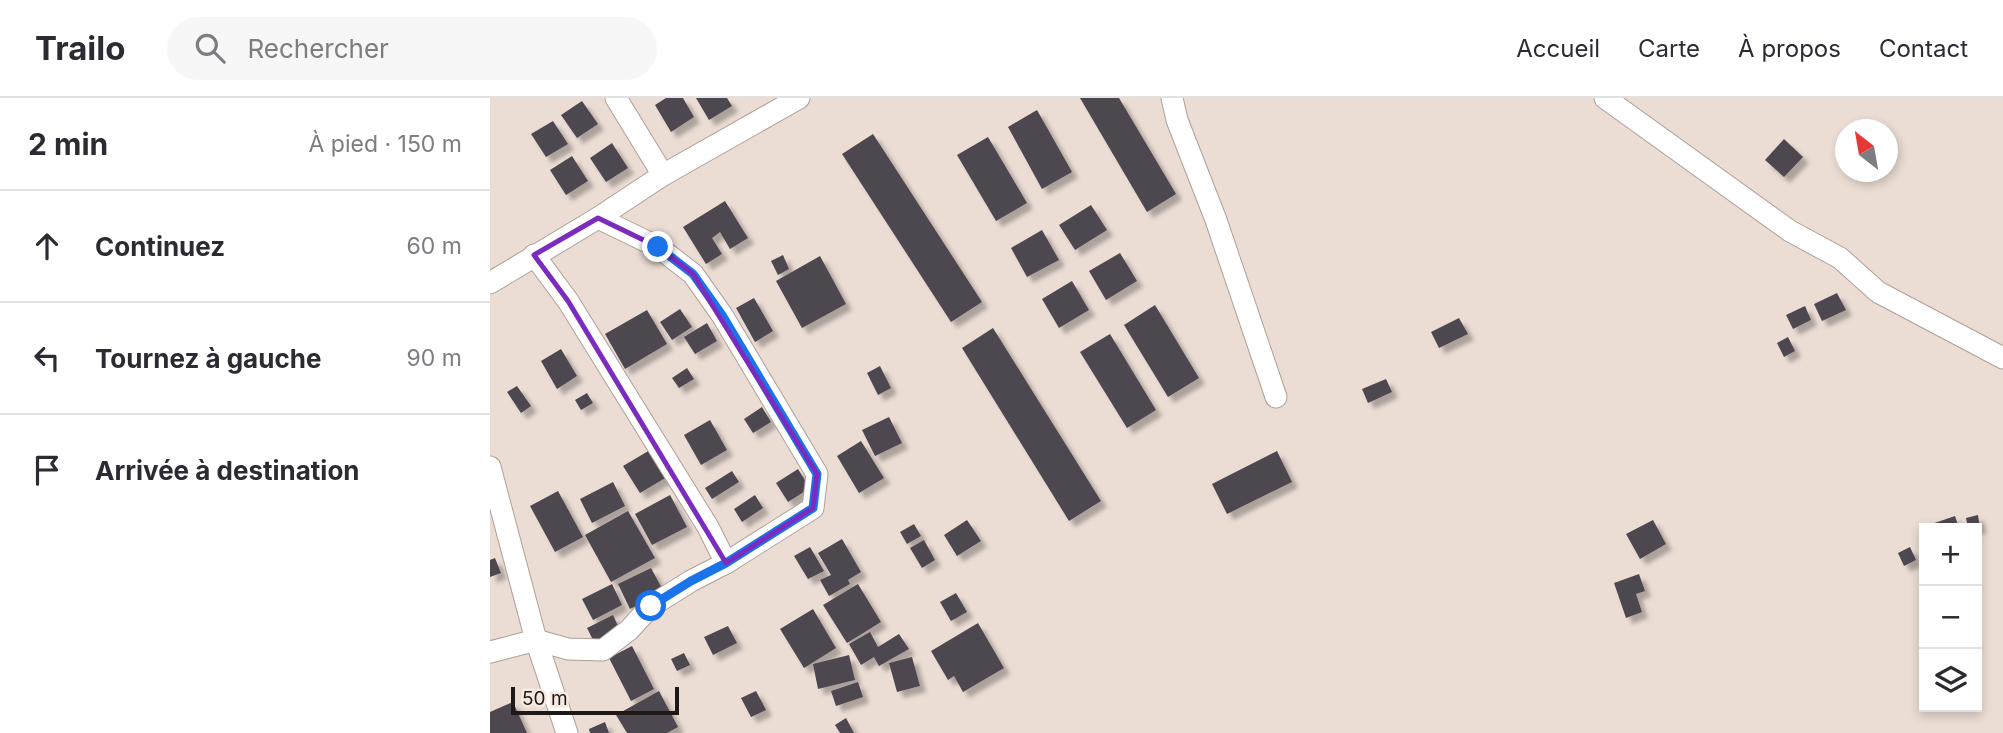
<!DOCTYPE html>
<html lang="fr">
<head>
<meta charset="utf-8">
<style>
  body { margin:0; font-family:Inter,sans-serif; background:#f7f7f7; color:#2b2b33 }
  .controls { position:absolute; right:21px; bottom:21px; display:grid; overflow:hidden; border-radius:0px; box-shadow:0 4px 10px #0003 }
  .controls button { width:63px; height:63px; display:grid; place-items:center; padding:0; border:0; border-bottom:2px solid #e1e1e2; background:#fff; color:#2b2b33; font:35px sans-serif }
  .compass { position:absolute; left:1345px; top:21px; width:63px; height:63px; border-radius:50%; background:#fff; box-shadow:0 4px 10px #0003; rotate:329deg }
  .scale { position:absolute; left:21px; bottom:18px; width:168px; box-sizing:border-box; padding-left:7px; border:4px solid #1e1916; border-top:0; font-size:19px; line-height:24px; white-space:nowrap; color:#1e1916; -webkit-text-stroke:5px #f9eae1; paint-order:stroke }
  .stop { position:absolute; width:21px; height:21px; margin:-16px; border:5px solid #1a73e8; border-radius:50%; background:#fff }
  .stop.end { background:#1a73e8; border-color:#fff; box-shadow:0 2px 7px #0008 }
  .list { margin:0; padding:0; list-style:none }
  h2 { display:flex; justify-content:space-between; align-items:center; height:91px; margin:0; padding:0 28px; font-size:30px }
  h2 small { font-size:23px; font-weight:400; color:#7c7c81 }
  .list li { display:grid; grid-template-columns:46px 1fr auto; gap:21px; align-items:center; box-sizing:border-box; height:112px; padding:0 28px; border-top:2px solid #e1e1e2 }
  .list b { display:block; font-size:26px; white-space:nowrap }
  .list em { font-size:23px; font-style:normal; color:#7c7c81 }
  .icon { flex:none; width:38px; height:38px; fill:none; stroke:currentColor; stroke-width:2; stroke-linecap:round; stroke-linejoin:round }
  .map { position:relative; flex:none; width:1513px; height:635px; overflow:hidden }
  header { display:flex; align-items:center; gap:42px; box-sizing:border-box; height:98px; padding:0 35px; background:#fff; border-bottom:2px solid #e1e1e2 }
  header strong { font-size:33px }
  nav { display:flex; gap:38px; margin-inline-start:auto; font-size:24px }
  .search { width:490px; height:63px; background:#f7f7f7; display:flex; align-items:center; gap:18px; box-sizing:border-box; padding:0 24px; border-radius:38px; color:#7c7c81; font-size:26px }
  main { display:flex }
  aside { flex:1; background:#fff }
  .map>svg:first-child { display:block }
  .building { fill:#4e4650; filter:url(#shadow) }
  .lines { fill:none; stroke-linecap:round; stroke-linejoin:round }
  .street-casing { stroke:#aea098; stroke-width:23 }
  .street { stroke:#fff; stroke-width:21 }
  .route { stroke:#1a73e8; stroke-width:9 }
  .marked { fill:none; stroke:#7b2cbf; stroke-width:5; stroke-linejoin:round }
</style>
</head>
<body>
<header>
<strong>Trailo</strong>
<div class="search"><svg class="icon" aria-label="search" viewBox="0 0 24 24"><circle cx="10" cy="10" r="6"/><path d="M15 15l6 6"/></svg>Rechercher</div>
<nav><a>Accueil</a><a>Carte</a><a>À propos</a><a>Contact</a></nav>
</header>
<main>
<aside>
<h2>2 min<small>À pied · 150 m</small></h2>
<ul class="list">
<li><svg class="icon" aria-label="ahead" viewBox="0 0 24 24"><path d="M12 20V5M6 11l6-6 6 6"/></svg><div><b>Continuez</b></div><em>60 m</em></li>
<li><svg class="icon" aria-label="left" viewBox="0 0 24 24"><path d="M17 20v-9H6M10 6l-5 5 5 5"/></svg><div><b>Tournez à gauche</b></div><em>90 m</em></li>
<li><svg class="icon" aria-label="arrive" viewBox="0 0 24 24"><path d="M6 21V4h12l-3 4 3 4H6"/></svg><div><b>Arrivée à destination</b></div></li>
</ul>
</aside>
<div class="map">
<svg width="1513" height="635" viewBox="0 0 1513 635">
  <defs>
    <filter id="shadow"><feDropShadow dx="6" dy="6" stdDeviation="2" flood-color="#0004"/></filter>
  </defs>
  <rect width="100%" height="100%" fill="#ebddd4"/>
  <g class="building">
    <polygon points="176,0 193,0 204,19 181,34 165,7"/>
    <polygon points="206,0 237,0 242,8 219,22"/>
    <polygon points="590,0 629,0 686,96 657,114"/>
    <polygon points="92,3 108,26 87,40 71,17"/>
    <polygon points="547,12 582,74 552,91 518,29"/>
    <polygon points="63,23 78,46 56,59 41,36"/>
    <polygon points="383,36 492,204 461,224 352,56"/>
    <polygon points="498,39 537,105 506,123 467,57"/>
    <polygon points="1294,41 1313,59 1294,79 1275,62"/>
    <polygon points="122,45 138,70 116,84 100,60"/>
    <polygon points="82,58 98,83 76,97 60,72"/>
    <polygon points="235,103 258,140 240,151 230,134 222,140 232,156 216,166 193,129"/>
    <polygon points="601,107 617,132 585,152 569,127"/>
    <polygon points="552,132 569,162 537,179 521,150"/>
    <polygon points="630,155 647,183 616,202 599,173"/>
    <polygon points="293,157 299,171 288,177 281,163"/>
    <polygon points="330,158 356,206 312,230 286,183"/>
    <polygon points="582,183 599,212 569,230 552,201"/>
    <polygon points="1347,195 1356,212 1332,223 1324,206"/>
    <polygon points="264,200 283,233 265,244 246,210"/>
    <polygon points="665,207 709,280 678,299 634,227"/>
    <polygon points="1315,208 1321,222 1303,231 1296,217"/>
    <polygon points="190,211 202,229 182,242 170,224"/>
    <polygon points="157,212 177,246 135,271 115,236"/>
    <polygon points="969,220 978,236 949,250 941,234"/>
    <polygon points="217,225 227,243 205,256 194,239"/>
    <polygon points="503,230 611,403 579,423 472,250"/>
    <polygon points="620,236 666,312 637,330 590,254"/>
    <polygon points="1298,239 1305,253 1294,259 1287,245"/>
    <polygon points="71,251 87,278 67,291 51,263"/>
    <polygon points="390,268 401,290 388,297 377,275"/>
    <polygon points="197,270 204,281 189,290 182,280"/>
    <polygon points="896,281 902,294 878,305 872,291"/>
    <polygon points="27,288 41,308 31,315 17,294"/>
    <polygon points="97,295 103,305 91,312 85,302"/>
    <polygon points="272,309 281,324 263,335 254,321"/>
    <polygon points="399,319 412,345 385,358 372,332"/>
    <polygon points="220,322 237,352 211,367 194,337"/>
    <polygon points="371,343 394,380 369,395 347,358"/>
    <polygon points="160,352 177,379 150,395 133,368"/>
    <polygon points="787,353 802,384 737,416 722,386"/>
    <polygon points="308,371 320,390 298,404 286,385"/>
    <polygon points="242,373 249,384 222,401 215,390"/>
    <polygon points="123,384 135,408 102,425 90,401"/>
    <polygon points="68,393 93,439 65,454 40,408"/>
    <polygon points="180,397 197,429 162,447 145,416"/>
    <polygon points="265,397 273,410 252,424 244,411"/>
    <polygon points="138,413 165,460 121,484 95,437"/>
    <polygon points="1488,417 1490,430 1478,430 1476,420"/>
    <polygon points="1465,418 1469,430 1434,430 1434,438 1430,430"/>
    <polygon points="477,422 491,443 467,458 454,437"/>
    <polygon points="1163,422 1176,446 1150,461 1136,436"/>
    <polygon points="424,426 431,438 417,446 410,434"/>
    <polygon points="352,441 371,474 358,482 360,486 339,498 330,482 341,477 328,455"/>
    <polygon points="434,442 445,462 432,470 420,450"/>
    <polygon points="320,449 334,473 318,481 304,458"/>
    <polygon points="1420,449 1426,462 1414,468 1408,455"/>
    <polygon points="5,460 11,475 0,479 0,462"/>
    <polygon points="161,470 174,494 140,511 128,486"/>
    <polygon points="1149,476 1155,493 1146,496 1152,514 1136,520 1124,485"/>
    <polygon points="122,486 132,507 103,522 92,501"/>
    <polygon points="368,486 391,524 357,545 333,507"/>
    <polygon points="466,495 477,514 461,523 450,504"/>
    <polygon points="323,511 346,550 314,570 290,531"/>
    <polygon points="123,517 130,532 104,544 97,530"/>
    <polygon points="488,525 514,570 473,594 464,578 458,582 441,553"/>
    <polygon points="238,528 247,545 223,557 214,539"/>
    <polygon points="380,534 388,549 409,536 419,551 389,568 384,559 371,567 359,546"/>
    <polygon points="142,548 164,591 141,603 119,560"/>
    <polygon points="194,555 200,567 187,573 181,561"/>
    <polygon points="359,557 365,582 328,591 323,566"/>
    <polygon points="422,559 430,588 407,594 399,565"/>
    <polygon points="368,584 373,599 346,608 341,593"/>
    <polygon points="169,593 188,629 177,635 137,635 126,617"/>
    <polygon points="266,593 276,612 261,619 251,600"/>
    <polygon points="23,604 37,635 0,635 0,614"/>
    <polygon points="356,620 364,635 350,635 345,627"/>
    <polygon points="115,624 119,635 100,635 99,631"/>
  </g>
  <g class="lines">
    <g class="street-casing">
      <g id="street">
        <polyline points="126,0 173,77"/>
        <polyline points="682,0 687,22 726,122 786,299"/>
        <polyline points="1115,0 1300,133 1350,160 1388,194 1513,260"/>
        <polyline points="44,157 78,203 218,429 236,465"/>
        <polyline points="0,185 108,120 173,77 309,0"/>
        <polyline points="0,369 46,542 77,635"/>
        <polyline points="0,554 46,542 78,551 113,552 139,532 161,508 201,483 236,465 323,410 327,376 232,217 203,176 168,149 108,120"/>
      </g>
    </g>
    <use href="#street" class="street"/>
  </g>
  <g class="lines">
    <polyline class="route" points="161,508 201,483 236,465 323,410 327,376 232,217 203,176 168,149"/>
  </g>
  <path class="marked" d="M 108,120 L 168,149 L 203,176 L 327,376 L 323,410 L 236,465 L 78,203 L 44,157 Z"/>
</svg>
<div class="controls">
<button>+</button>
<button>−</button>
<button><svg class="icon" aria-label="layers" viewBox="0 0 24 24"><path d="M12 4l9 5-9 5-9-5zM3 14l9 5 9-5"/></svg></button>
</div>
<svg class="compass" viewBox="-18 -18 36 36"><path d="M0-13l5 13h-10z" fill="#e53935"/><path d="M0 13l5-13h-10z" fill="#7c7c81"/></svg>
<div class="scale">50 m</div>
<div class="stop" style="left:161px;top:508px"></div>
<div class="stop end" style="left:168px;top:149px"></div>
</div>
</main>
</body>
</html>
